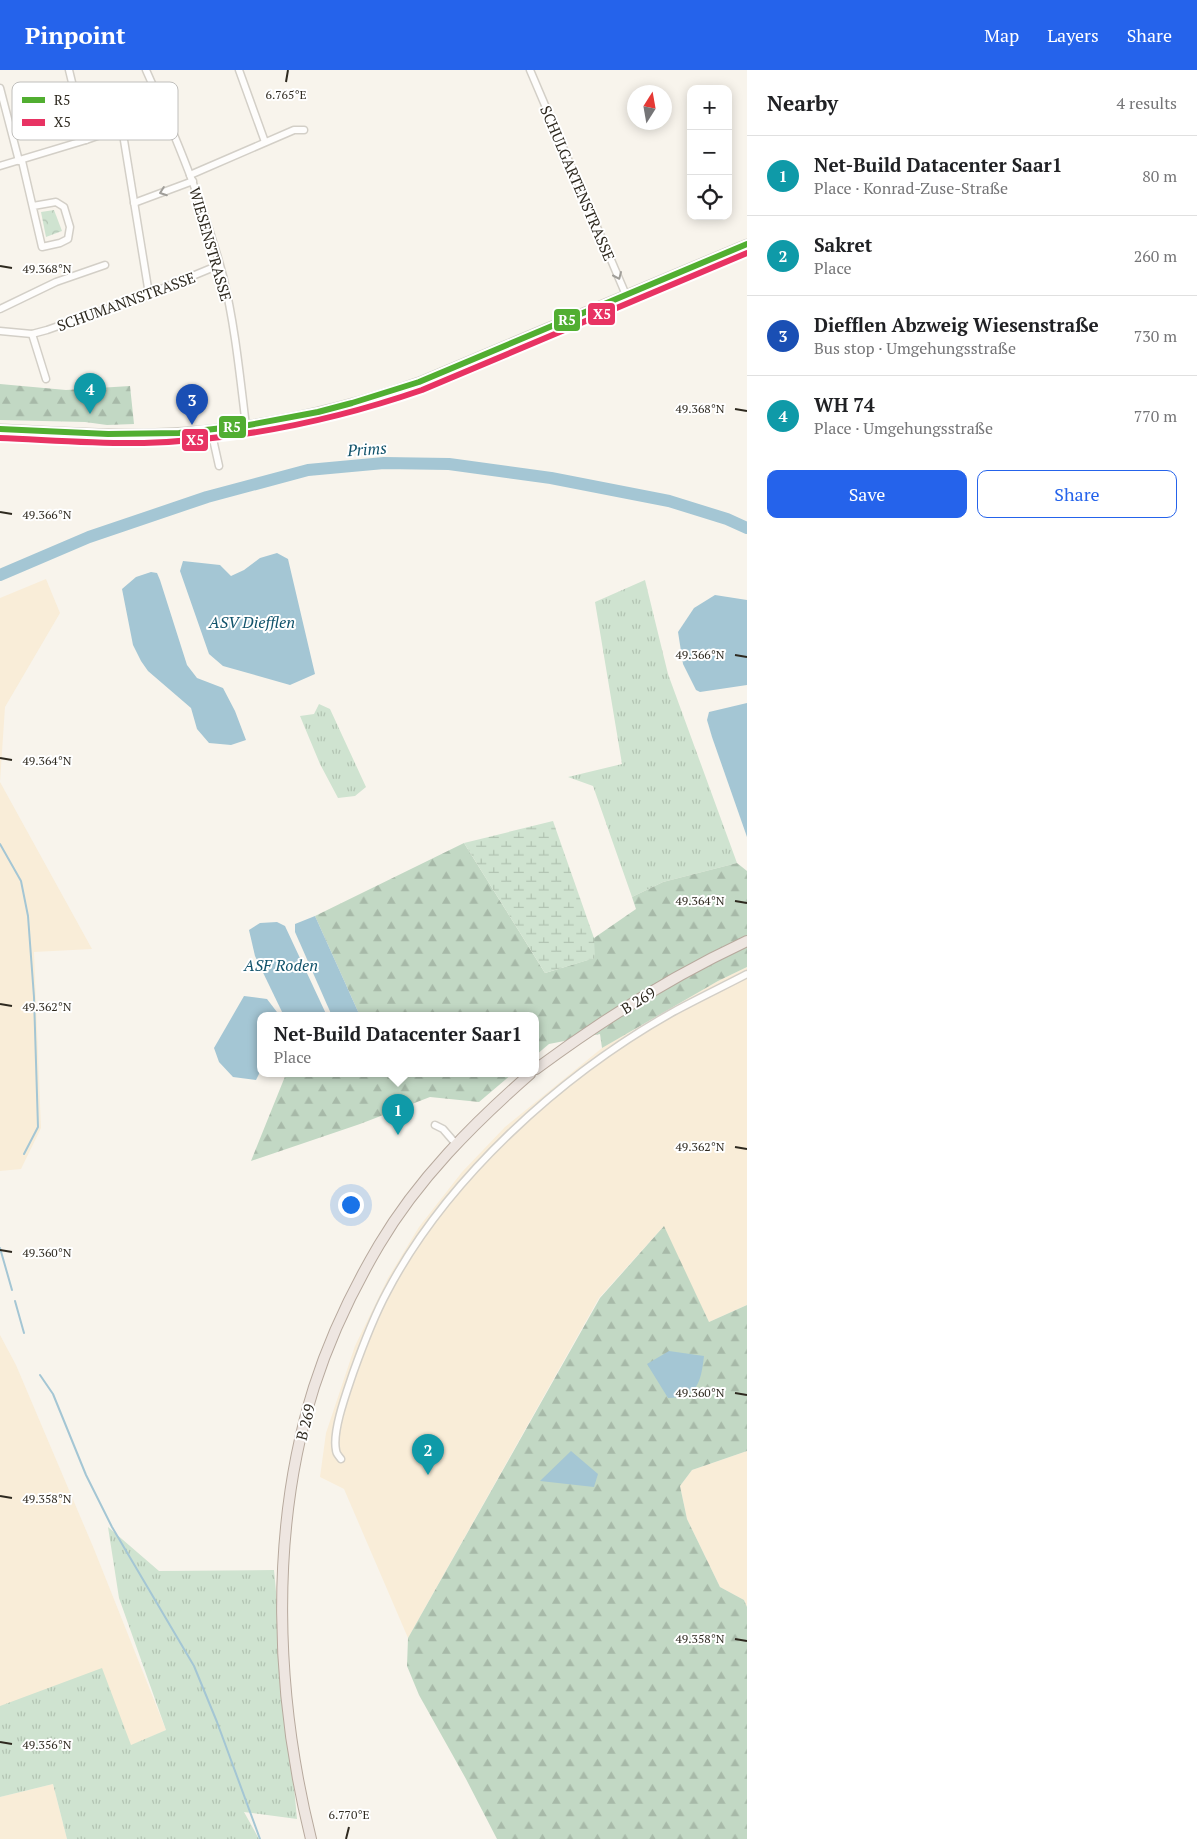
<!DOCTYPE html>
<html lang="en">
<head>
<meta charset="utf-8">
<style>
  body { margin:0; font-family:"PT Serif",serif; background:#f2f2f2; color:#202124 }
  .controls { position:absolute; right:15px; top:15px; display:grid; overflow:hidden; border-radius:10px; box-shadow:0 2px 12px #0003 }
  .controls button { width:45px; height:45px; display:grid; place-items:center; padding:0; border:0; border-bottom:1px solid #e0e0e0; background:#fff; color:#202124; font:25px sans-serif }
  .compass { position:absolute; left:627px; top:15px; width:45px; height:45px; border-radius:50%; background:#fff; box-shadow:0 2px 12px #0003; rotate:11deg }
  .you { position:absolute; left:350px; top:1134px; width:18px; height:18px; margin:-12px; border:4px solid #fff; border-radius:50%; background:#1a73e8; box-shadow:0 0 0 8px #1a73e833 }
  .badge { display:grid; place-items:center; width:32px; height:32px; border-radius:50%; background:#2563eb; color:#fff; font-size:16px; font-weight:700 }
  .pin { position:absolute; translate:-50% -41px; filter:drop-shadow(0 1px 2px #0008) }
  .pin::after { content:''; position:absolute; top:26px; width:18px; height:15px; background:inherit; clip-path:polygon(0 0,100% 0,50% 100%) }
  .popup { position:absolute; left:257px; top:942px; width:282px; height:65px; box-sizing:border-box; display:grid; place-content:center; border-radius:10px; background:#fff; filter:drop-shadow(0 1px 4px #0005); font-size:16px; white-space:nowrap; color:#757577 }
  .popup b { font-size:19px; color:#202124 }
  .popup::after { content:''; position:absolute; left:50%; top:100%; margin-left:-10px; border:10px solid transparent; border-top-color:#fff }
  .list { margin:0; padding:0; list-style:none }
  h2 { display:flex; justify-content:space-between; align-items:center; height:65px; margin:0; padding:0 20px; font-size:21px }
  h2 small { font-size:16px; font-weight:400; color:#757577 }
  .list li { display:grid; grid-template-columns:32px 1fr auto; gap:15px; align-items:center; box-sizing:border-box; height:80px; padding:0 20px; border-top:1px solid #e0e0e0 }
  .list b { display:block; font-size:19px; white-space:nowrap }
  .list p { margin:0; font-size:16px; white-space:nowrap; color:#757577 }
  .list em { font-size:16px; font-style:normal; color:#757577 }
  .actions { display:flex; gap:10px; padding:15px 20px }
  .actions a { flex:1; padding:11px 0; border:1px solid #2563eb; border-radius:10px; text-align:center; font-size:18px; color:#2563eb }
  .actions .main { background:#2563eb; color:#fff }
  .icon { flex:none; width:28px; height:28px; fill:none; stroke:currentColor; stroke-width:2; stroke-linecap:round; stroke-linejoin:round }
  .map { position:relative; flex:none; width:747px; height:1769px; overflow:hidden }
  header { display:flex; align-items:center; gap:30px; box-sizing:border-box; height:70px; padding:0 25px; background:#2563eb; color:#fff }
  header strong { font-size:24px }
  nav { display:flex; gap:28px; margin-inline-start:auto; font-size:18px }
  main { display:flex }
  aside { flex:1; background:#fff }
  .map>svg:first-child { display:block }
  .built { fill:#f9edd8 }
  .grass { fill:url(#grass-tufts) }
  .forest { fill:url(#forest-firs) }
  .wetland { fill:url(#wetland-marsh) }
  .park { fill:url(#park-crowns) }
  .water { fill:#a4c6d4 }
  .lines { fill:none; stroke-linecap:round; stroke-linejoin:round }
  .stream { stroke:#a4c6d4; stroke-width:2 }
  .river { stroke:#a4c6d4; stroke-width:12 }
  .street-casing { stroke:#d3cfc7; stroke-width:9 }
  .secondary-casing { stroke:#d3cfc7; stroke-width:11 }
  .primary-casing { stroke:#b7a99d; stroke-width:12 }
  .street { stroke:#fefdfc; stroke-width:6 }
  .secondary { stroke:#fefdfc; stroke-width:9 }
  .primary { stroke:#eee6e1; stroke-width:10 }
  .bus-1-casing { stroke:#fff; stroke-width:10 }
  .bus-2-casing { stroke:#fff; stroke-width:10 }
  .bus-1 { stroke:#51ae31; stroke-width:6 }
  .bus-2 { stroke:#e83363; stroke-width:6 }
  .oneway { stroke:#a09e99 }
  .ticks { fill:none; stroke:#2e291f; stroke-width:2 }
  .labels { text-anchor:middle; dominant-baseline:central; stroke-width:4; stroke-linejoin:round; paint-order:stroke }
  .street-label { font-size:15px; fill:#2e291f; stroke:#fff }
  .water-label { font-size:16px; font-style:italic; fill:#11536b; stroke:#fff }
  .key { fill:#fff; stroke:#c0bfbc; stroke-width:1 }
  .key-label { font-size:14px; fill:#2e291f }
  .ticks-label { font-size:12px; text-anchor:middle; fill:#2e291f; stroke:#fff; stroke-width:4; stroke-linejoin:round; paint-order:stroke }
  .line-badge { stroke:#fff; stroke-width:2 }
  .badge-label { font-size:14px; text-anchor:middle; font-weight:bold; fill:#fff }
</style>
</head>
<body>
<header>
<strong>Pinpoint</strong>
<nav><a>Map</a><a>Layers</a><a>Share</a></nav>
</header>
<main>
<div class="map">
<svg width="747" height="1769" viewBox="0 0 747 1769">
  <defs>
    <pattern id="grass-tufts" width="24" height="20" patternUnits="userSpaceOnUse" patternTransform="scale(1.25)"><rect width="24" height="20" fill="#cfe3d0"/><path d="M3 7l-1-3M5 7V3M7 7l1-3M15 17l-1-3M17 17v-4M19 17l1-3" fill="none" stroke="#b2c3b2"/></pattern>
    <pattern id="forest-firs" width="22" height="20" patternUnits="userSpaceOnUse" patternTransform="scale(1.25)"><rect width="22" height="20" fill="#c2d8c4"/><path d="M5 1l3.5 6h-7zM16 11l3.5 6h-7z" fill="#a7b9a8"/></pattern>
    <pattern id="wetland-marsh" width="20" height="14" patternUnits="userSpaceOnUse" patternTransform="scale(1.25)"><rect width="20" height="14" fill="#cfe3d0"/><path d="M1 5h8M5 5V1M11 12h8M15 12V8" fill="none" stroke="#b2c3b2"/></pattern>
    <pattern id="park-crowns" width="20" height="18" patternUnits="userSpaceOnUse" patternTransform="scale(1.25)"><rect width="20" height="18" fill="#cfe3d0"/><path d="M2 6a3 3 0 1 1 6 0M12 15a3 3 0 1 1 6 0" fill="none" stroke="#b2c3b2"/></pattern>
  </defs>
  <rect width="100%" height="100%" fill="#f8f4ec"/>
  <g class="built">
    <polygon points="46,509 60,543 5,637 0,712 92,879 34,882 41,1058 21,1099 0,1101 0,528"/>
    <polygon points="747,897 747,1235 709,1252 663,1157 599,1228 408,1568 344,1419 320,1407 326,1363 355,1276 388,1208 419,1157 462,1102 505,1057 602,978 718,911"/>
    <polygon points="0,1265 16,1295 94,1479 166,1660 131,1676 0,1636"/>
    <polygon points="747,1381 747,1537 744,1530 720,1517 687,1449 680,1416 692,1400"/>
    <polygon points="53,1714 67,1769 0,1769 0,1727"/>
  </g>
  <g class="grass">
    <polygon points="645,510 668,604 737,793 663,812 632,827 593,716 568,707 622,694 595,532"/>
    <polygon points="319,634 330,639 366,717 355,726 338,728 320,694 300,646 314,644"/>
    <polygon points="108,1457 159,1501 274,1500 297,1749 244,1742 259,1769 67,1769 53,1714 0,1727 0,1636 102,1598 131,1675 166,1660 119,1528"/>
  </g>
  <g class="forest">
    <polygon points="0,314 66,320 130,316 134,354 107,355 85,352 0,350"/>
    <polygon points="464,773 545,903 594,888 594,868 636,839 632,827 663,812 737,793 747,801 747,897 718,911 602,978 600,964 549,974 536,985 536,946 360,946 315,846"/>
    <polygon points="286,1004 512,1004 479,1032 430,1027 360,1054 251,1091"/>
    <polygon points="664,1156 709,1252 747,1235 747,1381 692,1400 680,1416 687,1449 720,1517 744,1530 747,1537 747,1769 497,1769 466,1709 419,1625 407,1596 408,1568 600,1228"/>
  </g>
  <polygon class="wetland" points="553,751 594,868 595,888 545,903 464,773"/>
  <polygon class="park" points="54,140 62,161 46,167 41,142"/>
  <g class="water">
    <polygon points="277,483 288,489 315,604 290,615 223,596 209,584 180,501 183,491 220,495 231,506 244,500 260,488"/>
    <polygon points="151,502 157,503 160,510 187,595 197,608 223,618 235,641 246,670 231,675 209,673 197,659 191,638 148,601 141,591 133,575 122,519 136,507"/>
    <polygon points="715,525 747,530 747,615 700,622 696,620 683,594 678,562 694,538"/>
    <polygon points="747,633 747,767 712,667 707,650 709,642"/>
    <polygon points="315,846 360,946 332,946 295,862 295,854"/>
    <polygon points="277,852 285,856 327,946 284,946 255,886 249,860 260,853"/>
    <polygon points="244,926 267,929 280,946 260,946 260,1002 256,1010 233,1007 219,992 214,978"/>
    <path d="M 669,1281 L 704,1286 C 701,1311 698,1328 668,1328 L 647,1294 Z"/>
    <polygon points="571,1381 598,1404 594,1417 540,1411"/>
  </g>
  <g class="lines">
    <g class="stream">
      <polyline points="0,774 21,811 28,846 34,927 38,1057 24,1084"/>
      <polyline points="0,1178 12,1220"/>
      <polyline points="15,1231 24,1263"/>
      <polyline points="40,1305 53,1324 86,1405 112,1457 194,1596 217,1652 260,1769"/>
    </g>
    <polyline class="river" points="0,505 89,467 207,427 308,400 384,393 449,394 551,408 669,431 727,449 747,458"/>
    <g class="street-casing">
      <g id="street">
        <polyline points="69,0 86,70"/>
        <path d="M 146,0 C 176,67 204,135 223,206 C 235,255 240,307 246,356"/>
        <polyline points="239,0 265,72"/>
        <polyline points="530,0 626,225"/>
        <polyline points="0,18 19,91"/>
        <polyline points="122,58 149,224"/>
        <polyline points="22,91 42,177 60,173 68,169 70,157 64,137 56,132 33,136"/>
        <polyline points="0,96 86,70 166,42"/>
        <polyline points="190,105 294,60 304,60"/>
        <polyline points="134,133 193,111"/>
        <polyline points="0,239 56,212 105,195"/>
        <polyline points="0,261 32,264 47,260 149,224 219,195"/>
        <polyline points="32,264 46,309"/>
        <polyline points="211,360 219,396"/>
        <polyline points="435,1055 443,1059 456,1074"/>
        <path d="M 341,1389 C 339,1386 336,1384 336,1380 C 332,1361 347,1321 353,1303 C 363,1275 373,1248 387,1222 C 447,1108 561,1005 673,942 C 697,929 722,917 747,904"/>
      </g>
    </g>
    <g class="secondary-casing">
      <path id="secondary" d="M 0,359 C 48,361 96,365 144,364 C 239,362 330,344 419,312 L 747,174"/>
    </g>
    <g class="primary-casing">
      <g id="primary">
        <path d="M 536,999 C 602,950 672,906 747,871"/>
        <path d="M 311,1769 C 275,1624 269,1461 314,1317 C 330,1267 353,1219 379,1175 C 418,1109 473,1054 530,1004"/>
      </g>
    </g>
    <use href="#street" class="street"/>
    <use href="#secondary" class="secondary"/>
    <use href="#primary" class="primary"/>
    <g class="bus-1-casing">
      <polyline id="bus-1" points="0,359 108,364 179,363 249,355 318,342 352,333 419,312 747,174"/>
    </g>
    <g class="bus-2-casing">
      <path id="bus-2" d="M 0,368 C 48,370 96,374 144,373 C 240,370 332,351 422,320 L 747,183"/>
    </g>
    <use href="#bus-1" class="bus-1"/>
    <use href="#bus-2" class="bus-2"/>
  </g>
  <defs><path id="oneway-chevron" d="M-2-3.5L2.5 0L-2 3.5" fill="none" stroke-width="1.6" stroke-linecap="round" stroke-linejoin="round" transform="scale(1.25)"/></defs>
  <g class="oneway">
    <use href="#oneway-chevron" transform="translate(163 122) rotate(160)"/>
    <use href="#oneway-chevron" transform="translate(618 206) rotate(66)"/>
  </g>
  <path class="ticks" d="M 286,12 L 288,0M 0,196 L 12,198M 735,339 L 747,341M 0,442 L 12,444M 735,585 L 747,587M 0,688 L 12,690M 735,831 L 747,833M 0,934 L 12,936M 735,1077 L 747,1079M 0,1180 L 12,1182M 735,1323 L 747,1325M 0,1426 L 12,1428M 735,1569 L 747,1571M 0,1672 L 12,1674M 346,1769 L 349,1757"/>
  <g class="labels">
    <g class="street-label">
      <text transform="translate(578 113) rotate(67)">SCHULGARTENSTRASSE</text>
      <text transform="translate(211 174) rotate(74)">WIESENSTRASSE</text>
      <text transform="translate(126 231) rotate(-20)">SCHUMANNSTRASSE</text>
      <text transform="translate(638 930) rotate(-31)">B 269</text>
      <text transform="translate(305 1352) rotate(-76)">B 269</text>
    </g>
    <g class="water-label">
      <text transform="translate(367 379) rotate(-4)">Prims</text>
      <text x="252" y="552">ASV Diefflen</text>
      <text x="281" y="895">ASF Roden</text>
    </g>
  </g>
  <rect x="12" y="12" width="166" height="58" rx="8" class="key"/>
  <rect x="22" y="27" width="23" height="6" fill="#51ae31"/>
  <rect x="22" y="49" width="23" height="7" fill="#e83363"/>
  <g class="key-label">
    <text x="54" y="35">R5</text>
    <text x="54" y="57">X5</text>
  </g>
  <g class="ticks-label">
    <text x="286" y="29">6.765°E</text>
    <text x="47" y="203">49.368°N</text>
    <text x="700" y="343">49.368°N</text>
    <text x="47" y="449">49.366°N</text>
    <text x="700" y="589">49.366°N</text>
    <text x="47" y="695">49.364°N</text>
    <text x="700" y="835">49.364°N</text>
    <text x="47" y="941">49.362°N</text>
    <text x="700" y="1081">49.362°N</text>
    <text x="47" y="1187">49.360°N</text>
    <text x="700" y="1327">49.360°N</text>
    <text x="47" y="1433">49.358°N</text>
    <text x="700" y="1573">49.358°N</text>
    <text x="47" y="1679">49.356°N</text>
    <text x="349" y="1749">6.770°E</text>
  </g>
  <g class="line-badge">
    <rect x="587" y="232" width="29" height="24" rx="5" fill="#e83363"/>
    <rect x="553" y="238" width="28" height="24" rx="5" fill="#51ae31"/>
    <rect x="218" y="345" width="29" height="24" rx="5" fill="#51ae31"/>
    <rect x="181" y="358" width="28" height="24" rx="5" fill="#e83363"/>
  </g>
  <g class="badge-label">
    <text x="602" y="249">X5</text>
    <text x="567" y="255">R5</text>
    <text x="232" y="362">R5</text>
    <text x="195" y="375">X5</text>
  </g>
</svg>
<div class="controls">
<button>+</button>
<button>−</button>
<button><svg class="icon" aria-label="locate" viewBox="0 0 24 24"><circle cx="12" cy="12" r="6"/><path d="M12 2v4M12 18v4M2 12h4M18 12h4"/></svg></button>
</div>
<svg class="compass" viewBox="-18 -18 36 36"><path d="M0-13l5 13h-10z" fill="#e53935"/><path d="M0 13l5-13h-10z" fill="#757577"/></svg>
<div class="you"></div>
<div class="pin badge" style="left:398px;top:1065px;background:#0f9aa8">1</div>
<div class="popup"><b>Net-Build Datacenter Saar1</b>Place</div>
<div class="pin badge" style="left:428px;top:1405px;background:#0f9aa8">2</div>
<div class="pin badge" style="left:192px;top:355px;background:#1a4fb4">3</div>
<div class="pin badge" style="left:90px;top:344px;background:#0f9aa8">4</div>
</div>
<aside>
<h2>Nearby<small>4 results</small></h2>
<ul class="list">
<li><span class="badge" style="background:#0f9aa8">1</span><div><b>Net-Build Datacenter Saar1</b><p>Place · Konrad-Zuse-Straße</p></div><em>80 m</em></li>
<li><span class="badge" style="background:#0f9aa8">2</span><div><b>Sakret</b><p>Place</p></div><em>260 m</em></li>
<li><span class="badge" style="background:#1a4fb4">3</span><div><b>Diefflen Abzweig Wiesenstraße</b><p>Bus stop · Umgehungsstraße</p></div><em>730 m</em></li>
<li><span class="badge" style="background:#0f9aa8">4</span><div><b>WH 74</b><p>Place · Umgehungsstraße</p></div><em>770 m</em></li>
</ul>
<div class="actions"><a class="main">Save</a><a>Share</a></div>
</aside>
</main>
</body>
</html>
